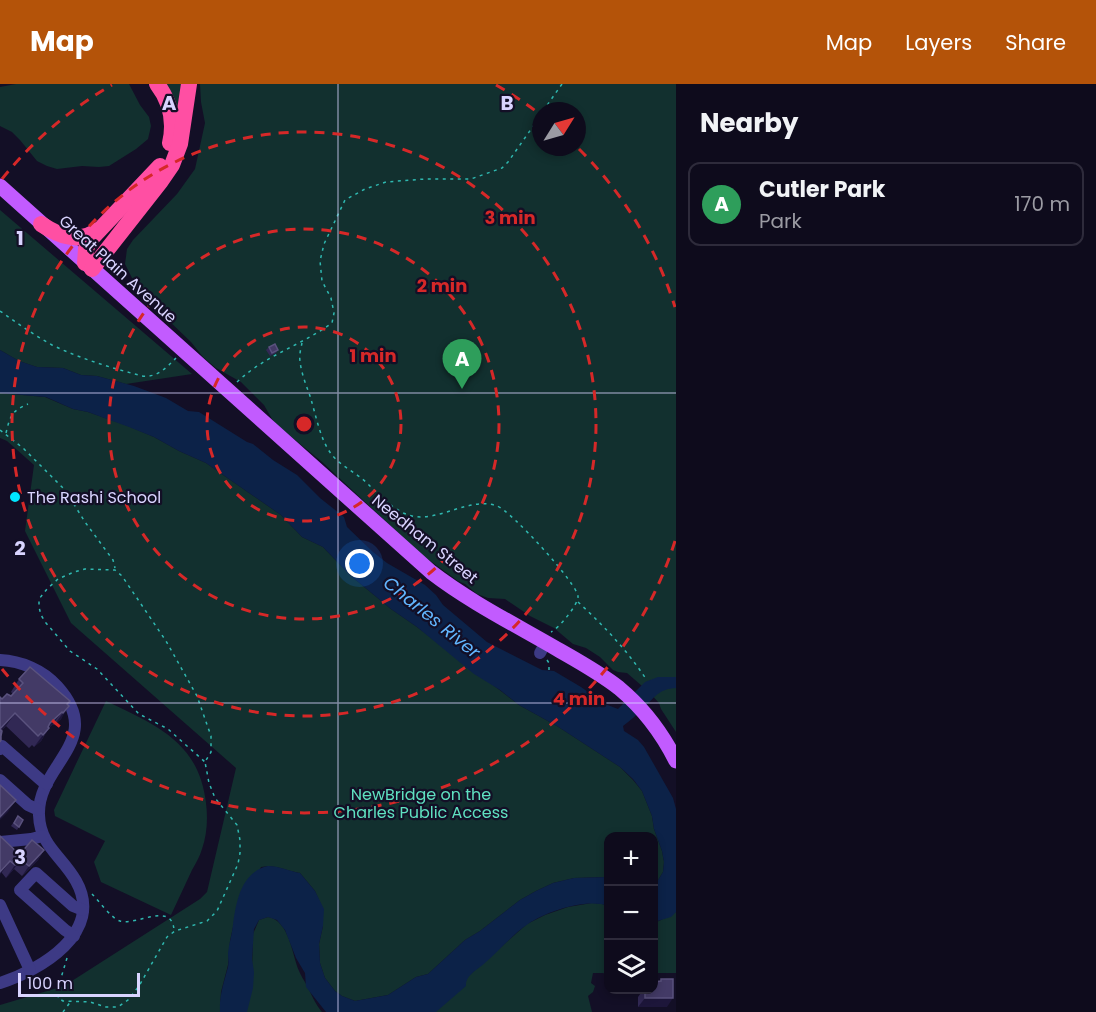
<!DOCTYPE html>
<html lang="en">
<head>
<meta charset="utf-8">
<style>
  body { margin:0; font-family:Poppins,sans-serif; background:#171425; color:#f1f3f6 }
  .controls { position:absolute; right:18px; bottom:18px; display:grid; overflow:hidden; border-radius:12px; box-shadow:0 3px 9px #0003 }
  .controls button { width:54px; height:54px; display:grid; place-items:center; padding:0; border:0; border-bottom:2px solid #2e2b3b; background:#0e0b1c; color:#f1f3f6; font:30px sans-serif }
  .compass { position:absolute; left:532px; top:18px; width:54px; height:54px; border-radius:50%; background:#0e0b1c; box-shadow:0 3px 9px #0003; rotate:53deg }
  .scale { position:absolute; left:18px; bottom:15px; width:122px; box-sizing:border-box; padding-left:6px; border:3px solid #d9d4ff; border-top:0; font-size:16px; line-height:21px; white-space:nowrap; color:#d9d4ff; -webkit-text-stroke:4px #130f26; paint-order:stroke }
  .you { position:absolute; left:360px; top:480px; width:21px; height:21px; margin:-15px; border:4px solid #fff; border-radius:50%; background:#1a73e8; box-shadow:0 0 0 9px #1a73e833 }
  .badge { display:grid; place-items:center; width:39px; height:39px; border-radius:50%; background:#b45309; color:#fff; font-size:20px; font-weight:700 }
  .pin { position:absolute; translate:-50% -50px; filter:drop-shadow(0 2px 3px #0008) }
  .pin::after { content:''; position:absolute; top:32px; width:21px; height:18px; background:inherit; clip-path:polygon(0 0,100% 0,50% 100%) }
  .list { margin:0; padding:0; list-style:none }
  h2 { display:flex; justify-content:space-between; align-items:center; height:78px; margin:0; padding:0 24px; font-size:26px }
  h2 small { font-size:20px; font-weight:400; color:#9b9ba3 }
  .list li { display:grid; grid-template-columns:39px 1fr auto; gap:18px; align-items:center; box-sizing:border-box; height:84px; margin:0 12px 12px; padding:0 12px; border:2px solid #2e2b3b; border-radius:12px }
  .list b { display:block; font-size:22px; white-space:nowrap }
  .list p { margin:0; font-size:20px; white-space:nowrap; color:#9b9ba3 }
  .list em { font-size:20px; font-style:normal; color:#9b9ba3 }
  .icon { flex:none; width:33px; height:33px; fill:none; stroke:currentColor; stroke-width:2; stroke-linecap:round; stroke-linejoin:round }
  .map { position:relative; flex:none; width:676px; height:928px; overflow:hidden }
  header { display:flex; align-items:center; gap:36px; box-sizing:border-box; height:84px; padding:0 30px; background:#b45309; color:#fff }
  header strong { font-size:28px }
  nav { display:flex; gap:33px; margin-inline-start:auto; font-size:21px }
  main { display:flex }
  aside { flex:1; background:#0e0b1c }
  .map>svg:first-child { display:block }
  .green { fill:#12302f; fill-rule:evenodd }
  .water { fill:#0c2248 }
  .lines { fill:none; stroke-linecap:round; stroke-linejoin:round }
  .path { stroke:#2fb8b0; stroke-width:1.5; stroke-dasharray:3 4.5; stroke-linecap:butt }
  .minor { stroke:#3d3a85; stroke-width:12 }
  .major { stroke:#c25bff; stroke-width:15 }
  .highway { stroke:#ff4fa3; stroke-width:16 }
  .wall { fill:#312854 }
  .shaded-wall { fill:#1d163a }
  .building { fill:#433a66; stroke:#5a527e; stroke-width:1.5 }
  .grid { fill:none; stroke:#d9d4ff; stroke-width:1.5; stroke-opacity:0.55 }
  .ring { fill:none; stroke:#d62828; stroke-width:3; stroke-dasharray:10 8 }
  .poi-dot { fill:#00e5ff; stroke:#130f26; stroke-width:2 }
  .labels { text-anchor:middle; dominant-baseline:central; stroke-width:4.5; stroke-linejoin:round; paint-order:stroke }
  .street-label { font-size:16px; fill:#d9d4ff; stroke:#130f26 }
  .poi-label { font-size:16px; fill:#d9d4ff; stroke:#130f26; text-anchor:start }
  .park-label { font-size:16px; fill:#5fe0c0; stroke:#130f26 }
  .water-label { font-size:18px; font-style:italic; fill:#62b6ff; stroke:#130f26 }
  .grid-label { font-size:20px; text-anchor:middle; font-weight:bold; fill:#d9d4ff; stroke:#130f26; stroke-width:4.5; stroke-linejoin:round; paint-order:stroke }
  .centre { fill:#d62828; stroke:#130f26; stroke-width:3 }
  .ring-label { font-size:18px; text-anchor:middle; font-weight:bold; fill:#d62828; stroke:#130f26; stroke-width:4.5; stroke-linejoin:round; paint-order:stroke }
</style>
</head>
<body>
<header>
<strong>Map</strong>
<nav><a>Map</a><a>Layers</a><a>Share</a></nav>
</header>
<main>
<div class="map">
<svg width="676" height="928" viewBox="0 0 676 928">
  <rect width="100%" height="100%" fill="#130f26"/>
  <g class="green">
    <polygon points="16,0 129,0 140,21 149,33 151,42 148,55 136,65 109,82 99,83 82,82 57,85 47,82 37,77 20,56 12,48 0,42 0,3"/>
    <polygon points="162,0 185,0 178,40"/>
    <path d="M 200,0 L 676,0 L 676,648 L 661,625 L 659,619 L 649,608 L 627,589 L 618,588 L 613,586 L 600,573 L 586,564 L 573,560 L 554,544 L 530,532 L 505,515 L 488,514 L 477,510 L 465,500 L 458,497 L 422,471 L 321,377 L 278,342 L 272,335 L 264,321 L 241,298 L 216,284 L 203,273 L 191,258 L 166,234 L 158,220 L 135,200 L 125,180 L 127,165 L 133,156 L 177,110 L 195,85 L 205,39 L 201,18 ZM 541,27 L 577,27 L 577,63 L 541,63 Z"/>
    <polygon points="0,126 192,290 126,300 97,292 81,291 63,284 37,283 19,277 0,266"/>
    <path d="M 0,309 L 45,313 L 73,325 L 88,328 L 128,342 L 154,353 L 179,367 L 206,379 L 281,431 L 302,453 L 323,463 L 351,492 L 391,525 L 417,543 L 519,621 L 557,642 L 620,683 L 633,696 L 642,707 L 652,732 L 654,745 L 662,767 L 664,778 L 663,788 L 654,803 L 654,752 L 608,752 L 608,793 L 574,794 L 553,799 L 536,807 L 520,816 L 480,847 L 465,856 L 428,890 L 416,893 L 388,911 L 355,917 L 342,912 L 335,907 L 325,894 L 320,879 L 319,860 L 323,842 L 323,825 L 315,807 L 300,789 C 287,787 275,780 261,783 L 233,843 L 230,857 L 228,881 L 221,908 L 220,928 L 0,928 L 0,921 L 64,902 L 200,815 L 207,808 L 236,684 L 71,539 L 25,447 L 34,381 L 7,357 L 0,354 Z"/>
    <path d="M 106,617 C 156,641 199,658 206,719 C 208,735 207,750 202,765 C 200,772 196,779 192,786 C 185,801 178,816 171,831 L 101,798 L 94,778 L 105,757 L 55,732 L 54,726 Z"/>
    <polygon points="592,819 602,820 608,822 608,891 603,889 593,889 591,899 595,902 593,908 588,912 592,928 430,928 466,894 527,840 545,831 568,823"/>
    <polygon points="676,828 676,889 654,889 654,838 657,838"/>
    <path d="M 268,833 C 290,837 292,871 299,887 C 301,892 304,896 306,900 C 311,909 315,920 322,928 L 246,928 L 252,884 L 253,850 L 259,836 Z"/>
  </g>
  <g class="water">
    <path d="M 0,266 L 19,277 L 37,283 L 63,284 L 81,291 L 97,292 L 134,302 L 166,314 L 188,327 L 199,328 L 247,358 L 253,360 L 273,376 L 297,391 L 320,414 L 344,433 L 347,443 L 373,468 L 387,479 L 425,501 L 436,511 L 443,521 L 487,558 L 542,586 L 554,587 L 581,603 L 605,620 L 618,625 L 645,598 L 658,593 L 676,593 L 676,604 C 658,605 654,614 643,625 C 636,631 630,637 623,642 L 624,647 L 638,656 L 644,663 L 673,714 L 676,725 L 676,828 L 671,833 L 654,838 L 654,803 L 663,788 L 664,778 L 662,767 L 654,745 L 652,732 L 642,707 L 633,695 L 620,683 L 557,642 L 519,621 L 500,606 L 474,590 L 417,543 L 391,525 L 351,492 L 323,463 L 302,453 L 281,431 L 206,379 L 179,367 L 154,353 L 129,343 L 88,328 L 73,325 L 46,313 L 0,309 Z"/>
    <path d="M 268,782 C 279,782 289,787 300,789 L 315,807 L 324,825 L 323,842 L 319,860 L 320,879 L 325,894 L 335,907 L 342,912 L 355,917 L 388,911 L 416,893 L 428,890 L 465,856 L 480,847 L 520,816 L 536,807 L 553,799 L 574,794 L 608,793 L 608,822 C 587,814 547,827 528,840 C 513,850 500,866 486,878 C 479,885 465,891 466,902 L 436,928 L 326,928 L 306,903 L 305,889 L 296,874 L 285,846 L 277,836 L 268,833 L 259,836 L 254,845 L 252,875 L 254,888 L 253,904 L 247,928 L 220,928 C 219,912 224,898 228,883 C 229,878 228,873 228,869 C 229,859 232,851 233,841 C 236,818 241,788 268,782 Z"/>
  </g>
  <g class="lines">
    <g class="path">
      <polyline points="543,27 562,0"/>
      <path d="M 0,227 C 17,239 34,251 52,261 C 81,275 112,284 142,292 C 157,294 166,284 176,274"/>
      <path d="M 302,259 C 301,264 299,271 300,277 C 301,288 306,301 310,312 C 316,331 320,356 332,371 C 342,383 357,389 368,400 C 380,412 395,428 412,432 C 439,438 471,412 497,422 C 510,426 579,501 578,513 C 578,521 558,545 551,548"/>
      <path d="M 237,298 C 264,272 302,261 332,239 L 334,229 L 331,214 L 322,197 L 320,177 L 324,160 L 345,116 L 365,105 L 386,98 L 425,95 L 471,95 L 502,84 L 508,78 L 541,31"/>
      <polyline points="0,346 23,364 65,406 85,438 113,476 115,484"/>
      <path d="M 6,349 C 10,333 11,327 28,320"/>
      <path d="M 578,518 C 603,541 627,566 646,595"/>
      <polyline points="547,576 549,579 549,587"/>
      <path d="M 92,810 C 99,817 112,835 120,837 C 136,842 172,817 174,846"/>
      <polyline points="67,874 61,894 58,914 63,917 90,918 106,923 118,923 128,916 139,902 167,853 175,847 207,837 217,827 238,780 240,769 240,756 237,741 215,714 209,699 205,678 211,668 211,652 197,612 166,557 122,492 115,486 85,485 74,488 58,495 47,505 39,515 39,523 41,531 46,539 70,567 97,585 139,630 168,645 205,678"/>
      <polyline points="63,928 71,917"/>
    </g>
    <g class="minor">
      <polyline points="540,569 546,558"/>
      <path d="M 0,576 C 21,577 43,586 57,602 C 107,657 37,680 39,731 C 40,762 62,772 76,797 C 105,848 41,886 0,899"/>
      <polyline points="0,665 2,662 42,697 47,700"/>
      <polyline points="0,696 28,721 39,726"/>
      <polyline points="0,758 31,755 43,752"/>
      <polyline points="0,821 30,886"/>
      <polyline points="74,852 65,846 20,806 36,789 73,822 83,826"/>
    </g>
    <path class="major" d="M 0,102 L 431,488 C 470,518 514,540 557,565 C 578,577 600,589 619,604 C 643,624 662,649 676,677"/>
    <g class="highway">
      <path d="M 157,0 C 170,17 175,38 170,59"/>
      <path d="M 41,140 C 59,152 79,160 98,146"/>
      <polyline points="85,179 86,165 90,156 160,82"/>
      <polyline points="92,185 161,97 172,81 180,60 189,0"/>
    </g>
  </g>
  <g class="wall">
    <polygon points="269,263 278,266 276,269 270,272 266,266"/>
    <polygon points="19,595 67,620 61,635 54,641 53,640 49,644 41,657 34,663 32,661 29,664 6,642 2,646 1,652 2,615 11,612 13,610 11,608"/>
    <polygon points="18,732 23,736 17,746 11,742"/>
    <polygon points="0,752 20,770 44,766 38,776 22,792 14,785 6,794 2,789"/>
    <polygon points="661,895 667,923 638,923 638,913 643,906 654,906"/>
  </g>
  <g class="shaded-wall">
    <polygon points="70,617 53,640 42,652 48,643"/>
    <polygon points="69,622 61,635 54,641 63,629"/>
    <polygon points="15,629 6,642 0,648 0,645"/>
    <polygon points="49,644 41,657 34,663 43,651"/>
    <polygon points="16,716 8,728 0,736 0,733"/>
    <polygon points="44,766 38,776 22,792 29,782"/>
    <polygon points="22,773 14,785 6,794 15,781"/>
    <polygon points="10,777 0,791 0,788"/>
    <polygon points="645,914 673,914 667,923 638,923"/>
  </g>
  <g class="building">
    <polygon points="275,260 278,266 272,269 269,263"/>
    <polygon points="30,583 70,617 67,620 69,622 63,629 62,628 50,639 48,643 49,644 43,651 41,649 38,652 15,629 0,645 0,613 2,615 7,610 11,612 23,599 19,595"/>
    <polygon points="0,645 2,647 1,652 1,656 0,658"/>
    <polygon points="0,701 16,716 0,733"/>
    <polygon points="18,732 23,736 19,743 14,739"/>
    <polygon points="0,752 22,773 15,781 10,777 0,788"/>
    <polygon points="32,756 44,766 29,782 20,775 22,773 20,770"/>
    <polygon points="661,895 673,895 673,914 645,914 645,906 654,906 654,898 661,897"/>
  </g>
  <path class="grid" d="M 338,0 L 338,928M 0,309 L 676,309M 0,619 L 676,619"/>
  <g class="ring">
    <circle cx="304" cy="340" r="97"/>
    <circle cx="304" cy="340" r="195"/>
    <circle cx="304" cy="340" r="292"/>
    <path d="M675 457A389 389 0 0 1 2 585M2 95A389 389 0 0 1 112 1M496 1A389 389 0 0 1 541 31M579 65A389 389 0 0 1 675 223"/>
  </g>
  <circle class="poi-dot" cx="15" cy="413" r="6"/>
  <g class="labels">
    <g class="street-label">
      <text transform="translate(118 185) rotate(42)">Great Plain Avenue</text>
      <text transform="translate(425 455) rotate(39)">Needham Street</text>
    </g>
    <g class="poi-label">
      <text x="27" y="413">The Rashi School</text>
    </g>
    <g class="park-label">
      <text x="421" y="710">NewBridge on the<tspan x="421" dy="18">Charles Public Access</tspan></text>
    </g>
    <g class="water-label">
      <text transform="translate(432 533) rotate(39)">Charles River</text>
    </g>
  </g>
  <g class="grid-label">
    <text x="169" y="26">A</text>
    <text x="507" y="26">B</text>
    <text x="20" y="161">1</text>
    <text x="20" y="471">2</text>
    <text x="20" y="780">3</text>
  </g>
  <circle cx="304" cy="340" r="9" class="centre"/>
  <g class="ring-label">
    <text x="510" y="140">3 min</text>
    <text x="442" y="208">2 min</text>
    <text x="373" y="278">1 min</text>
    <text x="579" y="621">4 min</text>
  </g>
</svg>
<div class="controls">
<button>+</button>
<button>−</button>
<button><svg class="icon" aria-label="layers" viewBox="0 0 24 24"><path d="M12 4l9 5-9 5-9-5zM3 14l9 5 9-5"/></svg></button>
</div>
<svg class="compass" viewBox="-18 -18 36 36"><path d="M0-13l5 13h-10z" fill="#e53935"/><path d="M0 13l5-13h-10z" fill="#9b9ba3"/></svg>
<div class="scale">100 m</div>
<div class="you"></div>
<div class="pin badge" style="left:462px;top:305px;background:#2e9e5b">A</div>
</div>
<aside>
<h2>Nearby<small></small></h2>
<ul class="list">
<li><span class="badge" style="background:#2e9e5b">A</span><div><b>Cutler Park</b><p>Park</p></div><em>170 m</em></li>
</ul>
</aside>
</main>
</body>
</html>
